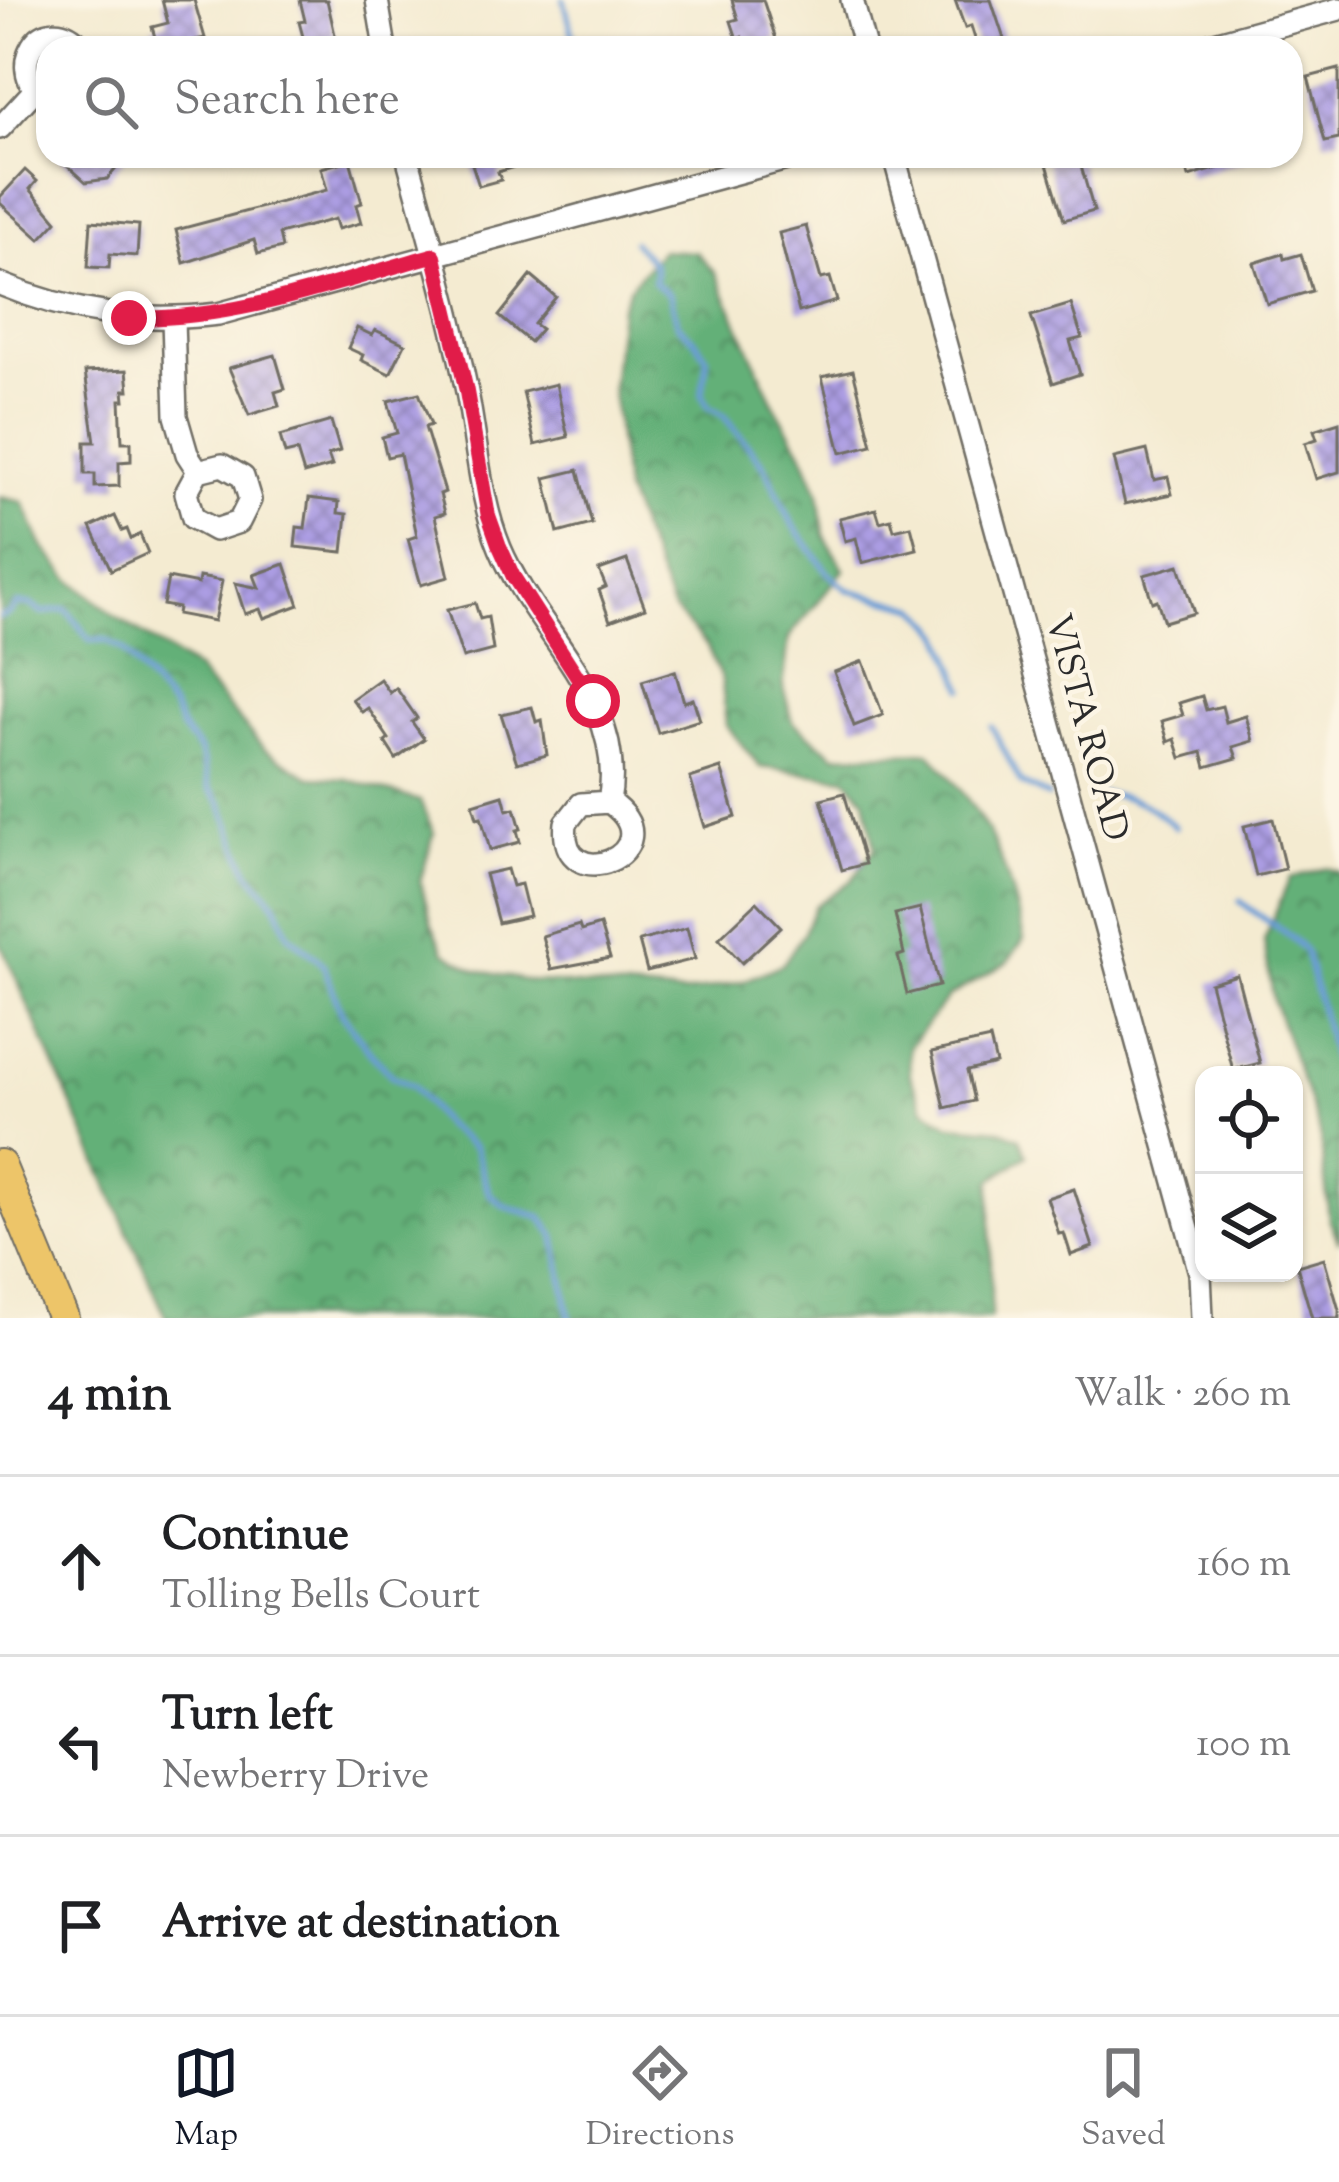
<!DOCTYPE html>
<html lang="en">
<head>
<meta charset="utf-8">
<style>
  body { margin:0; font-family:"Sorts Mill Goudy",serif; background:#f6f6f6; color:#202124 }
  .controls { position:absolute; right:36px; bottom:36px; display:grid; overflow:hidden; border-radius:24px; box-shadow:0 3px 9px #0004 }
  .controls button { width:108px; height:108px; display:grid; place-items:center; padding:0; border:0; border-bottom:3px solid #e0e0e0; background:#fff; color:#202124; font:60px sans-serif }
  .stop { position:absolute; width:36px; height:36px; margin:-27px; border:9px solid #e11d48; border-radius:50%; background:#fff }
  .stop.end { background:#e11d48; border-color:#fff; box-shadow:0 3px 12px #0008 }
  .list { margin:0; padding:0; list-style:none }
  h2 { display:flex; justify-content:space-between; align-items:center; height:156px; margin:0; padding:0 48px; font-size:51px }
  h2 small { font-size:39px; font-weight:400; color:#757577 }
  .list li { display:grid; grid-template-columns:78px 1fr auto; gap:36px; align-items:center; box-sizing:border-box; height:180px; padding:0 48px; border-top:3px solid #e0e0e0 }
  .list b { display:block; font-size:45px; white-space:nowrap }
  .list p { margin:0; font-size:39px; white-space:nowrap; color:#757577 }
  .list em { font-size:39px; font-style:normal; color:#757577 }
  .icon { flex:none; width:66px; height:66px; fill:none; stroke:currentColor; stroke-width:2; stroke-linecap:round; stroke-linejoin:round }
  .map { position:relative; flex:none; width:1339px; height:1318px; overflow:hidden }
  .search { position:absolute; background:#fff; box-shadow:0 3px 9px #0004; left:36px; right:36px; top:36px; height:132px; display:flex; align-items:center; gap:30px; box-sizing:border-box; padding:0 42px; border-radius:36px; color:#757577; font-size:45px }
  .sheet { height:696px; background:#fff }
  nav { display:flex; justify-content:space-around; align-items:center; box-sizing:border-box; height:168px; border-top:3px solid #e0e0e0; background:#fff; font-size:33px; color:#757577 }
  nav a { display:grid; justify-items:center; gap:6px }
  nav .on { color:#111827 }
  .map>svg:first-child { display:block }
  .forest { fill:url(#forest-crowns); stroke:#486e52; stroke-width:3 }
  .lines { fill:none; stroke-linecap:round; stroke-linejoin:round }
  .stream { stroke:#6b9dd5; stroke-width:6 }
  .building { fill:url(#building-cross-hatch) }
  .minor-casing { stroke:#716e65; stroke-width:26 }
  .highway-casing { stroke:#716e65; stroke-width:34 }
  .minor { stroke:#fff; stroke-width:21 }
  .highway { stroke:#edc569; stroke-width:30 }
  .route { stroke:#e11d48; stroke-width:15 }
  .labels { text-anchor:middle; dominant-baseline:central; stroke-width:9; stroke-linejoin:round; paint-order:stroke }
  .street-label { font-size:36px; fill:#2b2b2b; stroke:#fcf5e5 }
</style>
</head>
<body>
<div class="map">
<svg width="1339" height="1318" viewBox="0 0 1339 1318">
  <defs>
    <pattern id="forest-crowns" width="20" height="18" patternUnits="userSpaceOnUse" patternTransform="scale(3)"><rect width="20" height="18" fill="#64b078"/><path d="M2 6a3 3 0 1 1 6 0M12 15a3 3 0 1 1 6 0" fill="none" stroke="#538f63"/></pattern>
    <pattern id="building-cross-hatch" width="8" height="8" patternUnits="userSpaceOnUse" patternTransform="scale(3)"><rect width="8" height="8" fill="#ac9de3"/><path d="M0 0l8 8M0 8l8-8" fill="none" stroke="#8c80b8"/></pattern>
  </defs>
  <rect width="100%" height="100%" fill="#fcf5e5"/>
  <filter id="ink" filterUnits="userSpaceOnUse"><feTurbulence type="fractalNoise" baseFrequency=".00833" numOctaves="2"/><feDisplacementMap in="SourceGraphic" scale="24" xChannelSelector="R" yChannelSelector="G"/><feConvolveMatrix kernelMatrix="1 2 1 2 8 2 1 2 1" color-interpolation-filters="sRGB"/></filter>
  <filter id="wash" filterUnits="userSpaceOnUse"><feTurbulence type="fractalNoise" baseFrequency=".004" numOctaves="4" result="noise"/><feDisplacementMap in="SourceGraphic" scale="48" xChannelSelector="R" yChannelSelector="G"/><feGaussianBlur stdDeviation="2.7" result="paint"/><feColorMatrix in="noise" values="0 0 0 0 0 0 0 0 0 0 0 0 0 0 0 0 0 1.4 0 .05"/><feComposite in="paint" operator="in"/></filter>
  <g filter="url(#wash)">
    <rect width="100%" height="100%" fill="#f4ebd1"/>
    <g class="forest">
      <path d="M 661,250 L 696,252 L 716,274 L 776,408 L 802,452 L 819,492 L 824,535 L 844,570 L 789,637 L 783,688 L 793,722 L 835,755 L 929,752 C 988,817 1004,853 1024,939 L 1008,962 L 948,997 L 909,1047 L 910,1076 L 924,1108 L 950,1125 L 998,1129 L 1020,1138 L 1027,1155 L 991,1181 L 991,1318 L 166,1318 L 0,942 L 0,497 L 23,502 L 42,545 L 70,579 L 115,616 L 196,670 L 264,749 L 310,777 L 346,779 L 420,801 L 434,833 L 420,881 L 432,925 L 445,952 L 476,970 L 529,981 L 684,994 L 744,981 L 783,964 L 804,932 L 815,906 L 852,880 L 875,848 L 865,799 L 846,778 L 760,767 L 726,725 L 722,681 L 707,646 L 672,608 L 625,492 L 612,389 L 620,310 L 629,288 Z"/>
      <polygon points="1327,868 1339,872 1339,1242 1329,1218 1320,1132 1274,1003 1264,941 1290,878"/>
    </g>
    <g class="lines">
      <g class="stream">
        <polyline points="564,0 576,48"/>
        <polyline points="605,156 608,165"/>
        <path d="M 633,242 C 644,256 660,261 654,282 L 670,295 L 678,325 L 695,340 L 707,358 L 702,395 L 708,407 L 724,416 L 764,465 L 792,523 L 828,573 L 848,590 L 918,608 L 942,634 L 964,689"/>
        <polyline points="0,617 10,613 17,604 31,605 42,613 66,609 90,640 106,640 122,649 173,709 181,728 200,751 209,788 221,803 248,871 276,904 288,934 323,964 342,1014 370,1052 392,1076 413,1086 444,1125 475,1148 489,1193 504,1206 541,1217 555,1236 570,1318"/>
        <polyline points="992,727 1021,783 1048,796"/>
        <path d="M 1099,794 C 1132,795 1151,805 1175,827"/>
        <path d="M 1240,901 C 1261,919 1288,931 1305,951 L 1339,1080"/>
      </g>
    </g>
    <g id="blocks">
      <g class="building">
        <polygon points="162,0 194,0 205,38 158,48 152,27 168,23"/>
        <polygon points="300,0 327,0 338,48 306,48 299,22 305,21"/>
        <polygon points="732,0 763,0 776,39 746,48 742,37 737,39 731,21 738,19"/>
        <polygon points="955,0 991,0 1004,39 978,48 971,26 965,28"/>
        <polygon points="1339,69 1339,139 1325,142 1308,77"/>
        <polygon points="57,156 127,156 107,179 86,182"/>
        <polygon points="477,156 536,156 536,160 498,172 501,180 479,186 472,164 479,162"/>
        <polygon points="1062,156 1078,156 1094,211 1064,220 1046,161"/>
        <polygon points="1182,156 1245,156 1245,160 1189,177"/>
        <polygon points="350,160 362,203 356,205 361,223 338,229 335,219 279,234 282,248 258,254 254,240 184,263 176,230 327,190 321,168"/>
        <polygon points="25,170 37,181 30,189 57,221 40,239 0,203 0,197"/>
        <polygon points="91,221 139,225 137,256 110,254 109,268 88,267"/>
        <polygon points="806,226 821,279 830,277 837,301 799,312 779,233"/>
        <polygon points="1283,254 1284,259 1301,254 1312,291 1267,304 1254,263"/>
        <polygon points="531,276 556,297 534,324 541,329 530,342 499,316"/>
        <polygon points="1071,304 1082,338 1070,341 1080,374 1053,383 1031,316"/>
        <polygon points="357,328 372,335 375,330 405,344 390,374 361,360 363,355 348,348"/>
        <polygon points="275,355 285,389 275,392 279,406 249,415 229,368"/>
        <polygon points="127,370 129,390 124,390 125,400 120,400 122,442 131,442 131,461 119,462 119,486 95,487 95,474 85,474 85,442 95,442 85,372"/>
        <polygon points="853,370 872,445 841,453 822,377"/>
        <polygon points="556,384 568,437 535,445 523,392"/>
        <polygon points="419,393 431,425 425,427 445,492 440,494 445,513 435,516 449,577 421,585 408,539 417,536 400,454 387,457 382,437 397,433 388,401"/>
        <polygon points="331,421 340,451 328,455 332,466 304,474 297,451 285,454 280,436"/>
        <polygon points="1339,422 1339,472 1316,479 1305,443 1317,439 1314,430"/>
        <polygon points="1147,450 1154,480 1168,477 1172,494 1125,504 1114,458"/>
        <polygon points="578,470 592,524 558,533 545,478"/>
        <polygon points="309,498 339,502 338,513 347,514 343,552 295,547 297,527 305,528"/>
        <polygon points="876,509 880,522 891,519 894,530 911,526 917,549 862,563 856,538 845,541 839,518"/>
        <polygon points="115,516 122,531 127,529 131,539 140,534 148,553 111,570 91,527"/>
        <polygon points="627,560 645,608 610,621 599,590 606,587 599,570"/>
        <polygon points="285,564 299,605 264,618 260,609 245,614 235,583 259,588 254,575"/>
        <polygon points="1179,565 1194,613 1164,622 1157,600 1152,602 1144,575"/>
        <polygon points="199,577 222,581 214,621 177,614 178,608 163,605 168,578 198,584"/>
        <polygon points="475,603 480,619 488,617 493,650 463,658 447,610"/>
        <polygon points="863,661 883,715 854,726 834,672"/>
        <polygon points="675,671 684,702 693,699 700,720 658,733 642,681"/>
        <polygon points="380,679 390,693 396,688 417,718 412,722 424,739 396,759 385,742 389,739 368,708 362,712 352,699"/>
        <polygon points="1202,696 1206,710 1222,706 1226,722 1246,716 1253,741 1233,747 1237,758 1206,767 1202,752 1181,758 1175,739 1168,742 1162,721 1183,715 1179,703"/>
        <polygon points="532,707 536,722 542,720 547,755 517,763 501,714"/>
        <polygon points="721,768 736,817 705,827 690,778"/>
        <polygon points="844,793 865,864 842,870 821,799"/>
        <polygon points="503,795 507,810 515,808 521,829 517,830 520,842 490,850 481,817 477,818 473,804"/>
        <polygon points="1273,819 1285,869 1256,876 1244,826"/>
        <polygon points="507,869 512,886 521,884 529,916 498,923 485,874"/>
        <polygon points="757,902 781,927 742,963 719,938"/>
        <polygon points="920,908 939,986 907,994 898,956 904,954 895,914"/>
        <polygon points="579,925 581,931 600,925 610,958 551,969 542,936"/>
        <polygon points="687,928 695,959 647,971 639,941"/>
        <polygon points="1237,975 1260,1063 1233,1070 1210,983"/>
        <polygon points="990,1039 996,1064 967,1071 974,1101 945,1108 932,1052"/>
        <polygon points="1074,1189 1093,1247 1071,1255 1064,1233 1059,1234 1047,1198"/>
        <polygon points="1324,1258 1339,1310 1339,1318 1312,1318 1297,1266"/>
      </g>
    </g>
  </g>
  <g filter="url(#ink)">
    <use href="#blocks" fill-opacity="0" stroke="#716e65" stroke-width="3"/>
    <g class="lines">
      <g class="minor-casing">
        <g id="minor">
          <polyline points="377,0 385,48"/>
          <polyline points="852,0 865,48"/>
          <polyline points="1196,48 1339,9"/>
          <path d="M 48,98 C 0,75 42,0 83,48"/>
          <polyline points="0,128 34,91"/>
          <path d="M 407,156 C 428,232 450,309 466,387 C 477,440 479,497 500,548 C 535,632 628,701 609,802 L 581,804 L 566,823 C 557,902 679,851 609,802"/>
          <polyline points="894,156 1200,1273 1202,1318"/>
          <path d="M 0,284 C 72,314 141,323 218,314 L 798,156"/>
          <polyline points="173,319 176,416 187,454 198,471 222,465 243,477 250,500 239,522 215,530 193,518 186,493 198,471"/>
        </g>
      </g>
      <g class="highway-casing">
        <polyline id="highway" points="0,1165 63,1318"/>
      </g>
      <use href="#minor" class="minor"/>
      <use href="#highway" class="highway"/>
    </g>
  </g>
  <g class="lines" filter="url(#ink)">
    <path class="route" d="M 129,318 C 234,321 334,283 434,255 L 466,389 L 488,514 L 499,545 L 513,576 L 593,701"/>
  </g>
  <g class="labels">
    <g class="street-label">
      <text transform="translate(1085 728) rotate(75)">VISTA ROAD</text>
    </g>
  </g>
</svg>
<div class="controls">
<button><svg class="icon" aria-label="locate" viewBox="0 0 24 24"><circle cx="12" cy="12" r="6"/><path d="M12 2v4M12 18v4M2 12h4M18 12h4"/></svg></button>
<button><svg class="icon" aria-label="layers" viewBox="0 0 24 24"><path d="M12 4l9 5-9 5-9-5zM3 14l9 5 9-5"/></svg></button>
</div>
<div class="stop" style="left:593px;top:701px"></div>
<div class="stop end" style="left:129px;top:318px"></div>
<div class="search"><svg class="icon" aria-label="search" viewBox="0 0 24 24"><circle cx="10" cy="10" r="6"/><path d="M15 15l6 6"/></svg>Search here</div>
</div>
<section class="sheet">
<h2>4 min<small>Walk · 260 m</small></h2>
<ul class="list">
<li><svg class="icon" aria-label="ahead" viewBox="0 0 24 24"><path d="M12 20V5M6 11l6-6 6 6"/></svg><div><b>Continue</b><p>Tolling Bells Court</p></div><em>160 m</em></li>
<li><svg class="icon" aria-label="left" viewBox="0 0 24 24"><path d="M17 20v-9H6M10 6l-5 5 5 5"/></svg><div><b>Turn left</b><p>Newberry Drive</p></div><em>100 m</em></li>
<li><svg class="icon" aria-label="arrive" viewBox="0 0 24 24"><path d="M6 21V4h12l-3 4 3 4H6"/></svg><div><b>Arrive at destination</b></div></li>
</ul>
</section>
<nav>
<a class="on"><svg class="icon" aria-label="map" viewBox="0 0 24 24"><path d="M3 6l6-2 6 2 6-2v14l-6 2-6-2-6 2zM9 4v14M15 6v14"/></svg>Map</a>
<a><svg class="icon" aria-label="directions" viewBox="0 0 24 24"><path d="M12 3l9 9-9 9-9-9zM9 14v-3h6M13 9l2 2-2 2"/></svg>Directions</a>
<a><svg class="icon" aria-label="saved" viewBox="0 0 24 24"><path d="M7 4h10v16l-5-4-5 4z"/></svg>Saved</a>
</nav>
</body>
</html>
